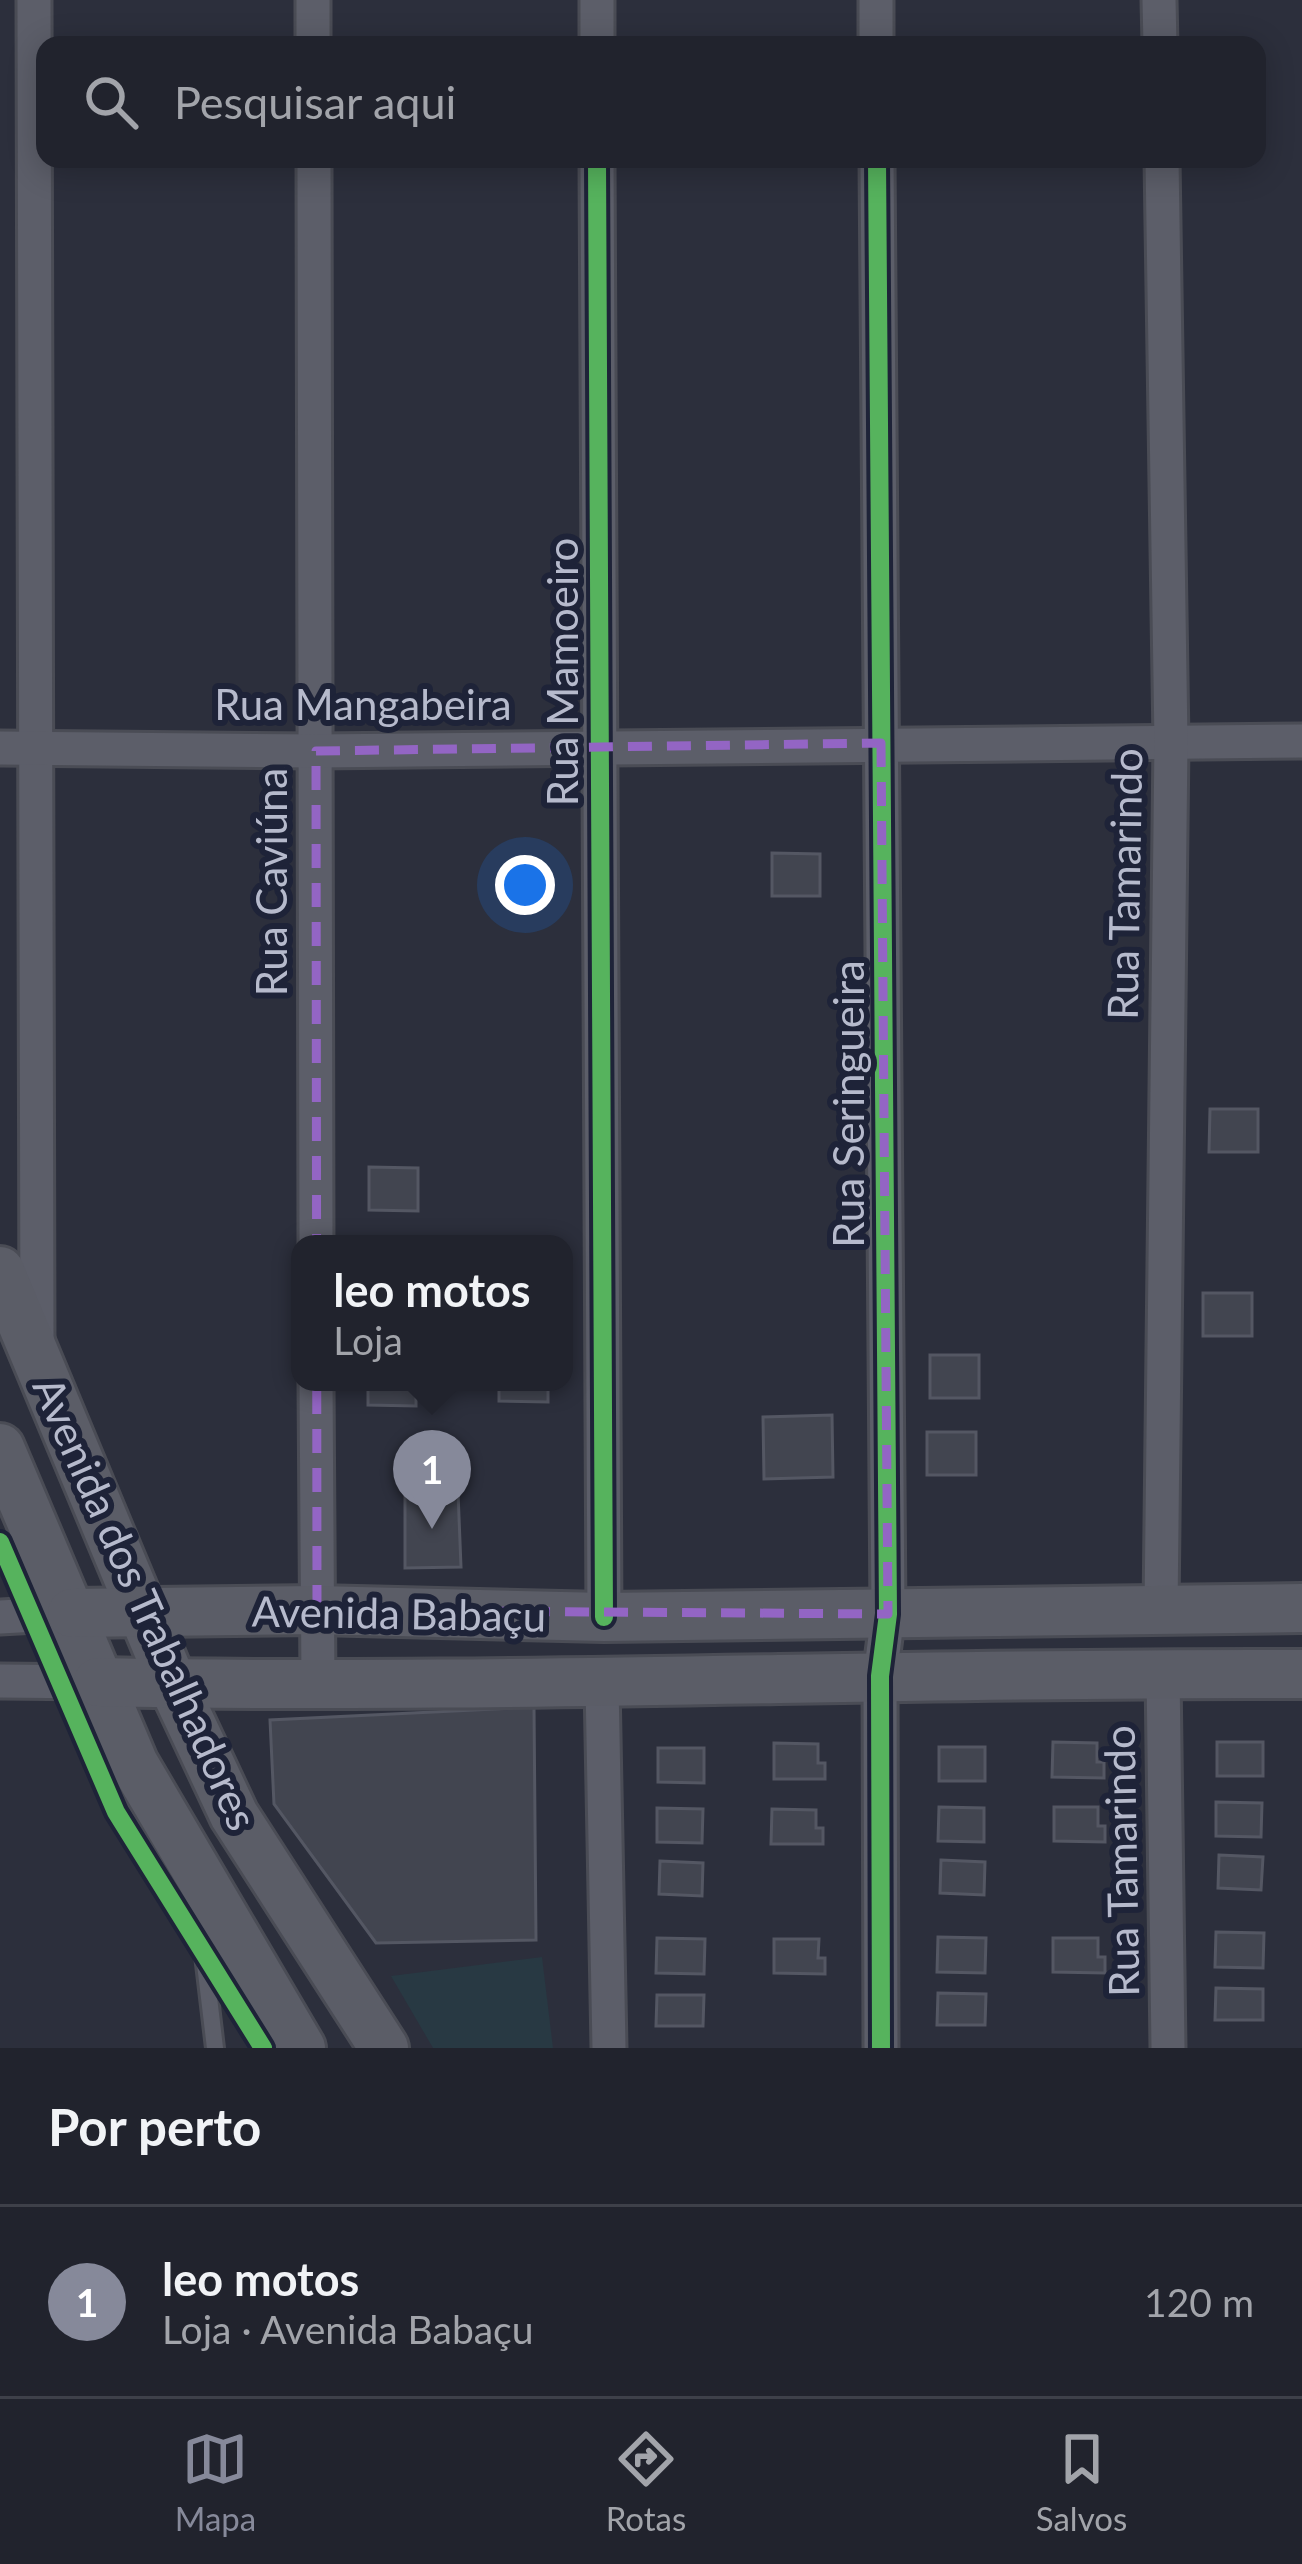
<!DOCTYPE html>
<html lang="pt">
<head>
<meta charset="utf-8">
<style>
  body { margin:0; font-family:Lato,sans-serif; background:#2d2f39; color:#f1f3f6 }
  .you { position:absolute; left:525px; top:885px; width:42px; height:42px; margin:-30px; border:9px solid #fff; border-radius:50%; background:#1a73e8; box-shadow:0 0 0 18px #1a73e833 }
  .badge { display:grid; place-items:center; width:78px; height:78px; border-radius:50%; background:#86899a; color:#fff; font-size:39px; font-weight:700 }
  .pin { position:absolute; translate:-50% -99px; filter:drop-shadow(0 3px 6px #0008) }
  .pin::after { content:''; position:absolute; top:63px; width:42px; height:36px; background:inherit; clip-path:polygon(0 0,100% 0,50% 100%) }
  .popup { position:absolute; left:291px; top:1235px; width:282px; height:156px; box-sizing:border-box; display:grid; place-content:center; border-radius:24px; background:#21232d; filter:drop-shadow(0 3px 9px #0005); font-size:39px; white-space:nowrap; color:#a2a4aa }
  .popup b { font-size:45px; color:#f1f3f6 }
  .popup::after { content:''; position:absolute; left:50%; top:100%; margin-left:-24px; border:24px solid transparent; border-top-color:#21232d }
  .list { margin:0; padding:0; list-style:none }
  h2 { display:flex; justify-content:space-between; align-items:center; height:156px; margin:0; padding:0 48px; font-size:51px }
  h2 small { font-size:39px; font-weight:400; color:#a2a4aa }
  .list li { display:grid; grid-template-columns:78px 1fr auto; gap:36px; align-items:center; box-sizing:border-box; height:192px; padding:0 48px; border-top:3px solid #3e4049 }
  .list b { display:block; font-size:45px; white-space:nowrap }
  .list p { margin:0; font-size:39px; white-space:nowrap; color:#a2a4aa }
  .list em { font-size:39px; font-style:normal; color:#a2a4aa }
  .icon { flex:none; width:66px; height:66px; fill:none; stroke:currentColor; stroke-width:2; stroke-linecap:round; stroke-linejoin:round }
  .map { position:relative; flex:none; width:1302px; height:2048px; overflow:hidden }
  .search { position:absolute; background:#21232d; box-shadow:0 6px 30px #0003; left:36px; right:36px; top:36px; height:132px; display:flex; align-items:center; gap:30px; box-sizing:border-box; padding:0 42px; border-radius:24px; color:#a2a4aa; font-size:45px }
  .sheet { height:348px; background:#21232d }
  nav { display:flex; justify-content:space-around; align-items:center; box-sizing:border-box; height:168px; border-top:3px solid #3e4049; background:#21232d; font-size:33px; color:#a2a4aa }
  nav a { display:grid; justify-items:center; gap:6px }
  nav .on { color:#86899a }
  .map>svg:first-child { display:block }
  .green { fill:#283943 }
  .building { fill:#424550; stroke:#545763; stroke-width:3 }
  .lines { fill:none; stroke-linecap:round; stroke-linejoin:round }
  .lane-casing { stroke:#4a4c55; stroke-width:22 }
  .street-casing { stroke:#4a4c55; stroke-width:39 }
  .secondary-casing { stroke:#4a4c55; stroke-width:54 }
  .lane { stroke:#5c5e69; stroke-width:16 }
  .street { stroke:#5c5e69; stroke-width:33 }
  .secondary { stroke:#5b5d67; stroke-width:48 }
  .cycleway-casing { stroke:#1e2338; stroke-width:26 }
  .cycleway { stroke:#56b35d; stroke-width:18 }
  .marked { fill:none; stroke:#9365c4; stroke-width:9; stroke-dasharray:24 15; stroke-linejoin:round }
  .labels { text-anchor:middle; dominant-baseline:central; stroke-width:12; stroke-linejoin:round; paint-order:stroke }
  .street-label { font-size:42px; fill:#b6bacc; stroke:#1e2338 }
</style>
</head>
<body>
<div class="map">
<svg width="1302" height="2048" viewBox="0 0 1302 2048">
  <rect width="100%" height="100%" fill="#2c2f3c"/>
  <polygon class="green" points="542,1957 553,2048 433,2048 391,1976"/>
  <g class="building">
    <polygon points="772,853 820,854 820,896 772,896"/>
    <polygon points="1210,1109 1258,1109 1258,1152 1209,1152"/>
    <polygon points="369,1167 418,1168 418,1211 369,1210"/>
    <rect x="1203" y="1293" width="49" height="43"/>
    <rect x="930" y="1355" width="49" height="43"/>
    <polygon points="368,1382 416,1382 416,1406 368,1405"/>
    <polygon points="499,1382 548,1382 548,1402 499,1401"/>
    <polygon points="832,1415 833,1477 764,1479 763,1417"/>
    <rect x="927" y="1432" width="49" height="43"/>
    <polygon points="405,1491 458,1492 461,1567 405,1568"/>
    <polygon points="534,1707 536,1940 376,1943 274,1804 270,1720"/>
    <polygon points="1053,1742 1097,1743 1097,1762 1104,1762 1104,1778 1052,1777"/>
    <rect x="1217" y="1742" width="46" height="34"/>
    <polygon points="774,1743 818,1744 818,1763 825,1763 825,1779 774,1779"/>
    <rect x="939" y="1747" width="46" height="34"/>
    <polygon points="658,1748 704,1748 704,1783 658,1782"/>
    <polygon points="1216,1802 1262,1803 1261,1837 1216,1836"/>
    <polygon points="939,1807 984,1808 984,1842 938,1841"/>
    <polygon points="1054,1807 1098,1807 1098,1826 1105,1826 1105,1842 1054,1841"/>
    <polygon points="657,1808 703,1809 702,1843 657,1842"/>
    <polygon points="772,1809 816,1810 816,1828 823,1828 823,1844 771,1844"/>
    <polygon points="1219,1855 1263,1857 1261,1890 1218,1888"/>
    <polygon points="941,1860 985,1862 984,1895 940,1893"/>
    <polygon points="660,1861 703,1863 702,1896 659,1894"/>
    <polygon points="1216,1932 1264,1933 1263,1968 1215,1967"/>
    <polygon points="938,1937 986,1938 985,1973 937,1972"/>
    <polygon points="657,1938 705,1939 704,1974 656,1973"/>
    <polygon points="1053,1938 1098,1938 1098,1957 1105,1957 1105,1973 1053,1972"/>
    <polygon points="774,1939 819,1939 818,1958 825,1958 825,1974 774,1973"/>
    <polygon points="1216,1988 1263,1989 1263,2020 1215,2020"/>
    <polygon points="938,1993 986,1994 985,2025 937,2025"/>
    <polygon points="657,1995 704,1995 703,2026 656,2026"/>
  </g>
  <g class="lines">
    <g class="lane-casing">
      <polyline id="lane" points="205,1912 203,1947 215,2048"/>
    </g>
    <g class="street-casing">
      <g id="street">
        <polyline points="34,0 37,1342"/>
        <polyline points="313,0 313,45"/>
        <polyline points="876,0 876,45"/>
        <polyline points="1159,0 1160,45"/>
        <polyline points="597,45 597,0"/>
        <polyline points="314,159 316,1244"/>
        <polyline points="597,159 604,1617"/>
        <polyline points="877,159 888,1614 880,1676 881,2048"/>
        <polyline points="0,748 316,751 1302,741"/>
        <polyline points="316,1382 318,1684"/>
        <polyline points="1161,1610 1171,742 1162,159"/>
        <polyline points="0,1617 72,1613"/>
        <polyline points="1163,1673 1168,2048"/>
        <polyline points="0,1681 98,1682"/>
        <polyline points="602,1684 609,2048"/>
      </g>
    </g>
    <g class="secondary-casing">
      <g id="secondary">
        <polyline points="0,1271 172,1683 234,1815 384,2048"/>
        <polyline points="0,1448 134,1764 301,2048"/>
        <polyline points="72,1613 317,1610 604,1617 1302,1608"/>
        <path d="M 98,1682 C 500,1690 901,1672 1302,1674"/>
      </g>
    </g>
    <use href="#lane" class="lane"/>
    <use href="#street" class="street"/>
    <use href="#secondary" class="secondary"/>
    <g class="cycleway-casing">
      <g id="cycleway">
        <polyline points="597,159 604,1617"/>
        <polyline points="877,159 888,1614 880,1676 881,2048"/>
        <polyline points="0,1542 116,1812 263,2048"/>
      </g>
    </g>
    <use href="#cycleway" class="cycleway"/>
  </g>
  <path class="marked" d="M 881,743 L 888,1614 L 317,1610 L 316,751 Z"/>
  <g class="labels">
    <g class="street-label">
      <text transform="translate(562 672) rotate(-90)">Rua Mamoeiro</text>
      <text x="363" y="704">Rua Mangabeira</text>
      <text transform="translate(271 882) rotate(-90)">Rua Caviúna</text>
      <text transform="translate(1124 884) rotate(-89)">Rua Tamarindo</text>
      <text transform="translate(848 1104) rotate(-90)">Rua Seringueira</text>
      <text transform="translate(146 1603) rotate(66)">Avenida dos Trabalhadores</text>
      <text transform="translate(399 1613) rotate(1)">Avenida Babaçu</text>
      <text transform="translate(1121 1861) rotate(-91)">Rua Tamarindo</text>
    </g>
  </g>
</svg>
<div class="you"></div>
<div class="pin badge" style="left:432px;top:1529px">1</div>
<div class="popup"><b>leo motos</b>Loja</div>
<div class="search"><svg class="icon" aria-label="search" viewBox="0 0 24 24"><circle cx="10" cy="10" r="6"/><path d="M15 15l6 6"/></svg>Pesquisar aqui</div>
</div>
<section class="sheet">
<h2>Por perto<small></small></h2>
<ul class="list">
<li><span class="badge">1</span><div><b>leo motos</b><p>Loja · Avenida Babaçu</p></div><em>120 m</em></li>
</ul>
</section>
<nav>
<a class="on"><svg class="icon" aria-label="map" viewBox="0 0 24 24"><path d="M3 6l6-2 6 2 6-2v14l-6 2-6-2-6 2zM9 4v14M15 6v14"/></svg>Mapa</a>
<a><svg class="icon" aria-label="directions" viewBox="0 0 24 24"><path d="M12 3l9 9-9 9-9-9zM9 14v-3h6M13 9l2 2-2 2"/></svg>Rotas</a>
<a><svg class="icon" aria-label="saved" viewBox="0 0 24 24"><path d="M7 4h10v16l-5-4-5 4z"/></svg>Salvos</a>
</nav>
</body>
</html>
